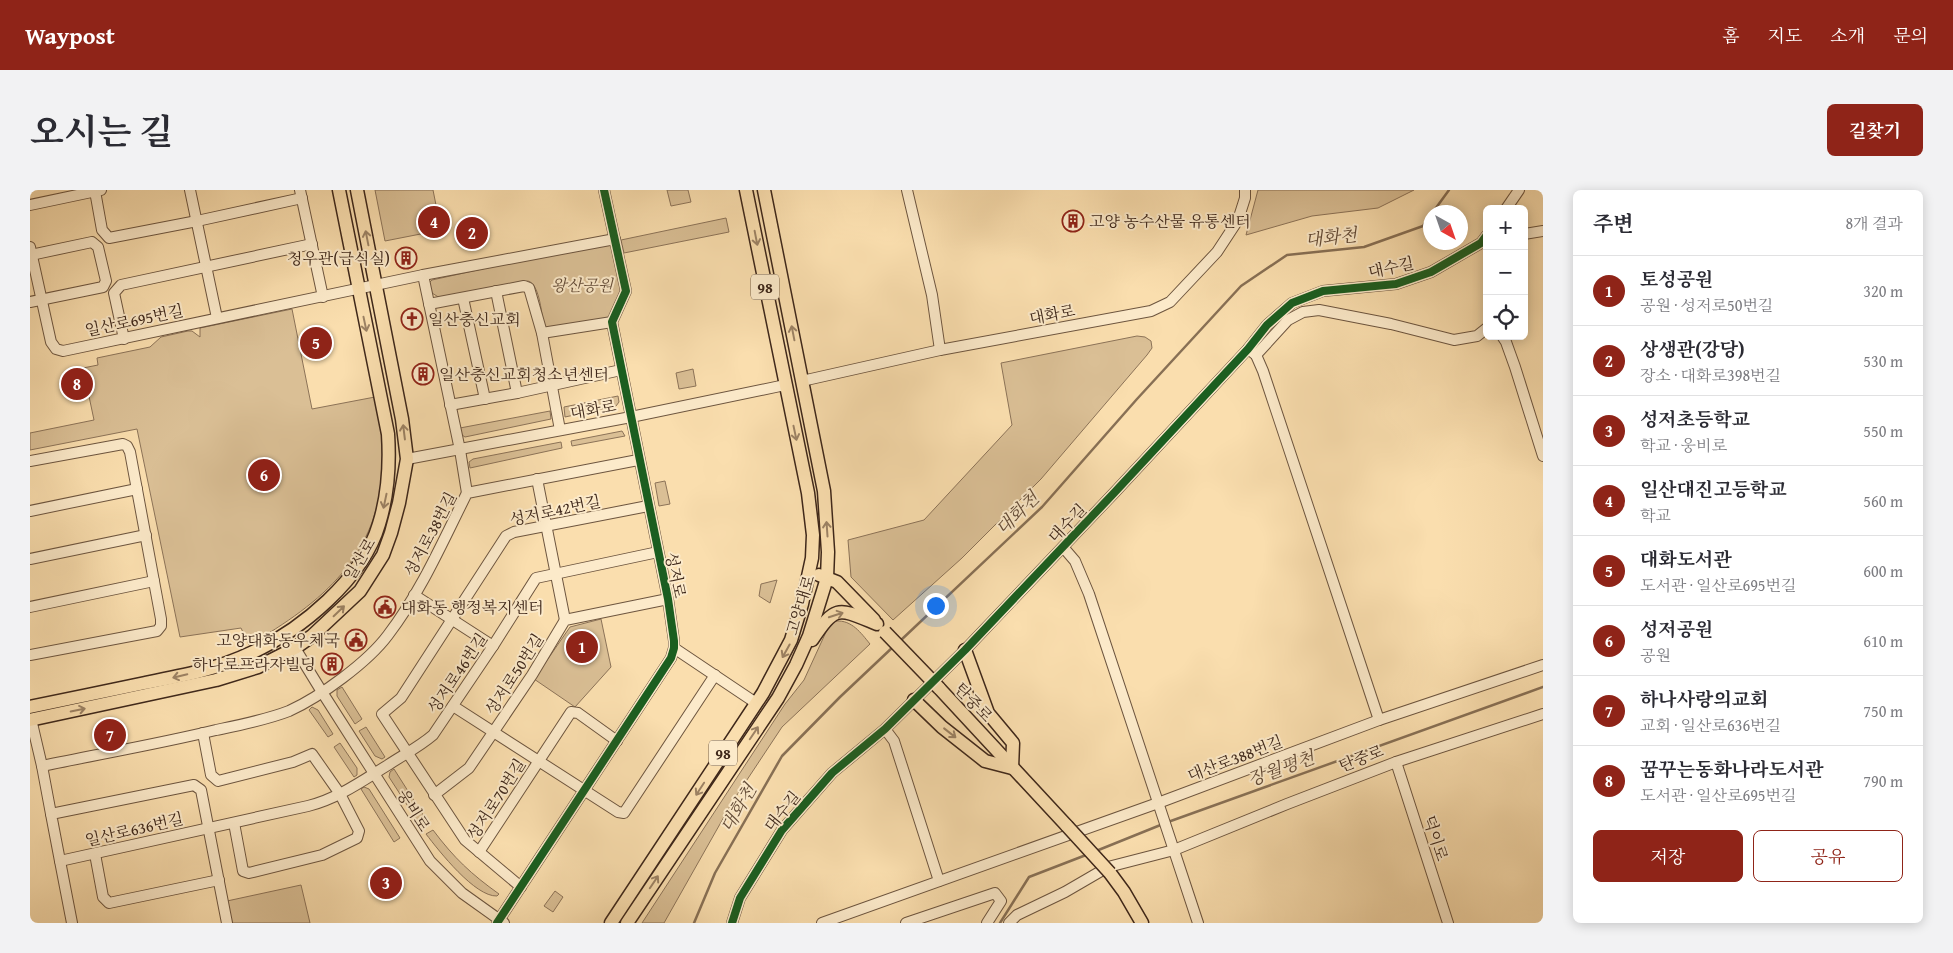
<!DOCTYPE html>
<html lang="ko">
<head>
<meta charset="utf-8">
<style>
  body { margin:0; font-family:"Gentium Book Plus","Noto Serif KR",serif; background:#f2f2f3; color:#2b2b33 }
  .controls { position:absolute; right:15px; top:15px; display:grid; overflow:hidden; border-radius:8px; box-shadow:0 2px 12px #0003 }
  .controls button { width:45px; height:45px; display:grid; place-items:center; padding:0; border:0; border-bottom:1px solid #e1e1e2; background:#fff; color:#2b2b33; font:25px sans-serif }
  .compass { position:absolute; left:1393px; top:15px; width:45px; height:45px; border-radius:50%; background:#fff; box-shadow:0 2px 12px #0003; rotate:140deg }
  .you { position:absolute; left:905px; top:415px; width:18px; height:18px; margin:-12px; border:4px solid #fff; border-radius:50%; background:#1a73e8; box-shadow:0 0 0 8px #1a73e833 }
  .badge { display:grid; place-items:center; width:32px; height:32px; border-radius:50%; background:#8f2418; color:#fff; font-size:16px; font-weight:700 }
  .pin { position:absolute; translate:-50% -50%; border:2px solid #fff; box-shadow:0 1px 5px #0006 }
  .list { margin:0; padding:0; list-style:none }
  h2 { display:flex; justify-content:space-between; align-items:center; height:65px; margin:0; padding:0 20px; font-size:21px }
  h2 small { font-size:16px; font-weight:400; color:#7c7c81 }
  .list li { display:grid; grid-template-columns:32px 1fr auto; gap:15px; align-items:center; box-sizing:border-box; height:70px; padding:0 20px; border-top:1px solid #e1e1e2 }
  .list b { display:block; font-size:19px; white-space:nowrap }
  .list p { margin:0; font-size:16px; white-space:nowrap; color:#7c7c81 }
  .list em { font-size:16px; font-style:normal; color:#7c7c81 }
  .actions { display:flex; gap:10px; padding:15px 20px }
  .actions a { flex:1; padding:11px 0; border:1px solid #8f2418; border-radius:8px; text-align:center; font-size:18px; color:#8f2418 }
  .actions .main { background:#8f2418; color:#fff }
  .icon { flex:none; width:28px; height:28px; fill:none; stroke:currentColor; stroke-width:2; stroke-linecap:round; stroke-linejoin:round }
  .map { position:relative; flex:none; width:1513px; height:733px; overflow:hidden; border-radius:8px }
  header { display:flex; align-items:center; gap:30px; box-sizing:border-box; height:70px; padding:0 25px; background:#8f2418; color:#fff }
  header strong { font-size:24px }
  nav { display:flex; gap:28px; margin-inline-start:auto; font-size:18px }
  .intro { display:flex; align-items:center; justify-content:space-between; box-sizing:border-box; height:120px; padding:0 30px }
  h1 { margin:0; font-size:35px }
  .button { padding:12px 22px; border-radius:8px; background:#8f2418; color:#fff; font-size:18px; font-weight:700 }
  main { display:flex; gap:30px; padding:0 30px }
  aside { flex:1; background:#fff; border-radius:8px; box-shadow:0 2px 12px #0003 }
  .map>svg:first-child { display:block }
  .green { fill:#dabf95; stroke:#8c7358 }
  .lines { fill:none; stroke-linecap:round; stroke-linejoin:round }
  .stream { stroke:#887055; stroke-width:2.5 }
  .minor-casing { stroke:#6d553f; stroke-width:12 }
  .major-casing { stroke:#3e271a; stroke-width:15 }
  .minor { stroke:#fceaca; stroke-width:10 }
  .major { stroke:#fadeae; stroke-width:12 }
  .major-bridge-casing { stroke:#3e271a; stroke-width:15; stroke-linecap:butt }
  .major-bridge { stroke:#fadeae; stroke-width:12 }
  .cycleway-casing { stroke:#fceaca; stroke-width:11 }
  .cycleway { stroke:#1b5e20; stroke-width:8 }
  .oneway { stroke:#9c8264 }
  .labels { text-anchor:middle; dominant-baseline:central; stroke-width:4; stroke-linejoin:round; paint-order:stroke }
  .shield { fill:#fceaca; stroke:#77624f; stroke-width:1 }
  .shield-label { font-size:15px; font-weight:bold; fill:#3e271a }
  .poi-label { font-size:16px; fill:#3e271a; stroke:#fceaca; text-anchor:start }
  .street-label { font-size:16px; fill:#3e271a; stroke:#fceaca }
  .park-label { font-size:16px; font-style:italic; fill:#654d39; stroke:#fceaca }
  .water-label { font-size:18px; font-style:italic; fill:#634b37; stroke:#fceaca }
</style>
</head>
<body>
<header>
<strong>Waypost</strong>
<nav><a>홈</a><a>지도</a><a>소개</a><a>문의</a></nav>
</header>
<div class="intro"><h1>오시는 길</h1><a class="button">길찾기</a></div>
<main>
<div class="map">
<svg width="1513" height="733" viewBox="0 0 1513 733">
  <rect width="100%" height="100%" fill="#fadeae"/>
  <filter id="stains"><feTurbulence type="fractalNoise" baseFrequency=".004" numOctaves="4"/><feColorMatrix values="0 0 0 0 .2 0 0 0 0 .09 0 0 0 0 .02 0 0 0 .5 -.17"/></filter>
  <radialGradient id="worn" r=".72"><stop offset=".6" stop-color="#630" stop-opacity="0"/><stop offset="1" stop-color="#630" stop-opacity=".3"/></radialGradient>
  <g class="green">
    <polygon points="345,0 403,0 411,40 355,51"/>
    <polygon points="637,0 658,0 661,12 641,16"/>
    <polygon points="1228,0 1384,0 1348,18 1282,26 1216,45"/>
    <polygon points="696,28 699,42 594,63 591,50"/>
    <path d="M 575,52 L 581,55 C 588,78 600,109 577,128 L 514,139 C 512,127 510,94 498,91 L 410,108 L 402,103 L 399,93 L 402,90 Z"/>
    <path d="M 262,119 L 282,219 L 345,207 C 349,229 354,252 353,275 C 349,366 293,412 219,455 L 211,438 L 150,447 L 107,239 L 0,260 L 0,243 L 64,230 L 53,178 L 68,175 L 67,168 L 120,157 L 131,147 L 158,141 L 162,141 L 170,147 L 170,138 Z"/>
    <polygon points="1107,146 1115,147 1121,151 1122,158 1117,165 1011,289 932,368 863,430 821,387 818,350 894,330 982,235 971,173"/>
    <polygon points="663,179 666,196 649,199 646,183"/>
    <polygon points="588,206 589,212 586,216 535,227 534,217"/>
    <polygon points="520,221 521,229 435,247 432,245 430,238"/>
    <polygon points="592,241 595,246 542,256 541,251"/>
    <polygon points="531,252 532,258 440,278 439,272 443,269"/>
    <polygon points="635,291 640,314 629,316 625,293"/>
    <polygon points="747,390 740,413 729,406 731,394"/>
    <polygon points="571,429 581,477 545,517 504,489 540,437"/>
    <path d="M 806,431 C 822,430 831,443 840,454 L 752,537 L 703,611 L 634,733 L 612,733 L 755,514 L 774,490 L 796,442 L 800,435 Z"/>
    <polygon points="312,497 332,529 325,534 307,506 307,500"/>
    <polygon points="282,517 288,520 303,544 298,547 279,520"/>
    <polygon points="336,537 355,567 352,569 345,566 329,541"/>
    <polygon points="310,553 327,578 327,585 324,587 304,557"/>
    <polygon points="364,579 397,631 390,635 359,587 360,582"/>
    <polygon points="334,597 339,599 370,648 364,652 331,599"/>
    <path d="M 403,640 C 424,668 441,684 469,704 L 467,706 C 445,707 409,661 396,644 Z"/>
    <polygon points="271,695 280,733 202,733 197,711"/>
    <polygon points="525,701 533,707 523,722 514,716"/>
  </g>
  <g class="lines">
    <g class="stream">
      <polyline points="1403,22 1419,0"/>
      <polyline points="870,451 1012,317 1107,209 1211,96 1257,65 1334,57 1393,36 1400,25"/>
      <polyline points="1138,632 1513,497"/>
      <polyline points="1066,661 1133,634"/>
      <polyline points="664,733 685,683 752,566 810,507 864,456"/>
      <polyline points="970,733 999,687 1056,665"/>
    </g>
    <g class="minor-casing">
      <g id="minor">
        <polyline points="160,0 187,128"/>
        <polyline points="270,0 293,107"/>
        <polyline points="877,0 902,105 910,160"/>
        <polyline points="65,1 72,40 79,48 167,31 272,8"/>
        <polyline points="0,15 71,0"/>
        <polyline points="1476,19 1489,0"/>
        <polyline points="1494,44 1513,41"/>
        <polyline points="0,57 21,152 26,159 33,161 393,85 585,49"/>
        <polyline points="393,85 430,260 437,303"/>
        <polyline points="466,101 487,203"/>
        <polyline points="433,108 455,209"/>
        <polyline points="0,112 73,97 76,91 68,57 62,52 1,65"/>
        <polyline points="399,114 494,96 499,98 512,143 530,240"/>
        <polyline points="512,143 582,132"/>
        <polyline points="1472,146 1476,152 1485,177 1513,266"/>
        <polyline points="94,149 84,103 91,95 282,54"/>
        <polyline points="1218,159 1226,165 1233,181 1349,530"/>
        <polyline points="1226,165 1258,130 1273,122 1289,120 1361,134 1424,150 1447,146 1457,138"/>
        <polyline points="772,191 910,160 1121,121 1140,112 1187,62 1208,30 1215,8 1215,0"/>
        <polyline points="420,215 487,203 591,180"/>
        <polyline points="377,269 601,227 755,195"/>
        <polyline points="0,271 93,254 97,256 100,262 131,429 131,436 127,441 0,465"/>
        <polyline points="507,289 535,430"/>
        <polyline points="0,321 107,299"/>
        <polyline points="1033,357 1045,371 1059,404 1168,733"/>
        <polyline points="0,369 116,345"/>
        <polyline points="384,405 463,456"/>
        <polyline points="0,417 124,391"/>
        <polyline points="265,458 292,502 400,671 432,703 474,733"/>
        <polyline points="644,458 726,513"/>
        <polyline points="423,516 588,622 594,623 685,485"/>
        <polyline points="1,529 12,576"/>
        <polyline points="855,539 864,551 909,691"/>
        <polyline points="173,543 181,585 188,591 263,572 282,564 310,604 329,641 327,648 292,665 219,683 213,681 204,633"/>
        <polyline points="1366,572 1418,733"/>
        <polyline points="404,605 439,578 502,485 535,430 638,409"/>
        <path d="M 21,624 L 12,576 C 70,564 128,554 186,540 C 210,535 236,530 259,521 C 290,507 338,472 358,445 C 391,402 413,351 437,303 L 608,270"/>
        <polyline points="449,662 541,522 548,523 587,551"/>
        <polyline points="65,664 73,707 79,713 189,690"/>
        <polyline points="30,671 21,624 164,595 171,600 197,733"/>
        <polyline points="491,697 435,650 352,524 371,508 476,346 484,342 618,316"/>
        <path d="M 42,733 L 30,671 L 278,616 C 307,609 332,591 358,575 C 373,565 389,557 403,545 L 463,456 L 506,388 L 628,362"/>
        <polyline points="467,733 641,468 644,458 644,451 638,409 582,132 596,101 574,0"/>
        <polyline points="702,733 710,708 752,640 802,583 855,539 935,460 1084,303 1218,159 1237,135 1262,113 1293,101 1366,94 1401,82 1451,53 1457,45"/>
        <polyline points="792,733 1128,613 1349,530 1513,475"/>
        <polyline points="876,733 965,703 971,711 957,733"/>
        <polyline points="979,733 987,725 1035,702 1078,677 1144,660 1257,614 1366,572 1513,524"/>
      </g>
    </g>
    <g class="major-casing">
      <g id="major">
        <polyline points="789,385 807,392 844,430"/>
        <path d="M 782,450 C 806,414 808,418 847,434"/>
        <polyline points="909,498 1037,636"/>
        <polyline points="884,510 912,537 955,571 982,578 983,553 958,523 935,460"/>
        <path d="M 0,517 C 38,509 77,501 115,493 C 151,486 188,479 221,463 C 271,440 333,389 349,334 C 358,305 360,275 358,244 L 309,0"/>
        <polyline points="0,530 186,490 228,477 265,458 282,446 330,401 353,365 361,343 369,313 377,269 372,229 327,0"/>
        <polyline points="1080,683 1094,702 1112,733"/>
        <polyline points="581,733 733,503 761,450 772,414 782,368 783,345 778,303 716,0"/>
        <polyline points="597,733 748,508 766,475 779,446 797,388 798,362 794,301 734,0"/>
      </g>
    </g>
    <use href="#minor" class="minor"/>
    <use href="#major" class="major"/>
    <g class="major-bridge-casing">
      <g id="major-bridge">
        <polyline points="855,442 909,498"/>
        <polyline points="1037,636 1080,683"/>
      </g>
    </g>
    <use href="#major-bridge" class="major-bridge"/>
    <g class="cycleway-casing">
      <g id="cycleway">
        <polyline points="467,733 641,468 644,458 644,451 638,409 582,132 596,101 574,0"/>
        <polyline points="702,733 710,708 752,640 802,583 855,539 935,460 1084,303 1218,159 1237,135 1262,113 1293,101 1366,94 1401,82 1451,53 1457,45"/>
      </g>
    </g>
    <use href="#cycleway" class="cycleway"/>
  </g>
  <defs><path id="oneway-shaft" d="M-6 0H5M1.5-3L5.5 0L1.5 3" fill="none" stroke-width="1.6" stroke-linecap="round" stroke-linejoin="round" transform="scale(1.25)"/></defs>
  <g class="oneway">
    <use href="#oneway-shaft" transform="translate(337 48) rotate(-101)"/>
    <use href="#oneway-shaft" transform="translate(726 48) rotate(79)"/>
    <use href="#oneway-shaft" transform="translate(335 134) rotate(78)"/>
    <use href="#oneway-shaft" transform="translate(763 143) rotate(-101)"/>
    <use href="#oneway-shaft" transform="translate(374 242) rotate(-97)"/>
    <use href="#oneway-shaft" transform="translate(765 243) rotate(78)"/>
    <use href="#oneway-shaft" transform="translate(355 311) rotate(102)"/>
    <use href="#oneway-shaft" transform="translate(797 339) rotate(-94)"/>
    <use href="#oneway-shaft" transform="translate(309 421) rotate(-44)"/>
    <use href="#oneway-shaft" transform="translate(806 425) rotate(-18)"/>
    <use href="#oneway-shaft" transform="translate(756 461) rotate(119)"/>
    <use href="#oneway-shaft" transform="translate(150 486) rotate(167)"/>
    <use href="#oneway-shaft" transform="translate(48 520) rotate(-12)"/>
    <use href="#oneway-shaft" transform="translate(724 543) rotate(-56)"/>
    <use href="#oneway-shaft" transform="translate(920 543) rotate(38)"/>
    <use href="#oneway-shaft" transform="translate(670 599) rotate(123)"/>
    <use href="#oneway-shaft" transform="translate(624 692) rotate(-56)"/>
  </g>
  <defs>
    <g id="building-ring" transform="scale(1.125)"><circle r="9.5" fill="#fceaca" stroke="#8f2418" stroke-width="1.5"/><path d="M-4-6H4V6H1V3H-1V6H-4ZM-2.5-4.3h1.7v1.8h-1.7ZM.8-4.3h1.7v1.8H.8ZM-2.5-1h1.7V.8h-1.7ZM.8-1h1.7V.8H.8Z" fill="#8f2418"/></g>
    <g id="church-ring" transform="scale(1.125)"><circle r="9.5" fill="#fceaca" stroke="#8f2418" stroke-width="1.5"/><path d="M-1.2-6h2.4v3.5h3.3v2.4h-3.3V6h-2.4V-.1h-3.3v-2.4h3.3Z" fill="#8f2418"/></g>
    <g id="civic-ring" transform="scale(1.125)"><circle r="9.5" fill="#fceaca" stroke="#8f2418" stroke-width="1.5"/><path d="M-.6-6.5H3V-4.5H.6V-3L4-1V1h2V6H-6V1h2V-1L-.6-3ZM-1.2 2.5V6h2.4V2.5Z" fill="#8f2418"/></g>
  </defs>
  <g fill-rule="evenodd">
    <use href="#building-ring" x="1043" y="31"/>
    <use href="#building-ring" x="376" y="68"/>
    <use href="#church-ring" x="382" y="129"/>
    <use href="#building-ring" x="393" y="184"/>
    <use href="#civic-ring" x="355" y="417"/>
    <use href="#civic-ring" x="326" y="450"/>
    <use href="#building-ring" x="302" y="474"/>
  </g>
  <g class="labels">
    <g class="shield">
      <rect x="721" y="84.5" width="28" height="25" rx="4"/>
      <rect x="679" y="550.5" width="28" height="25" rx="4"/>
    </g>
    <g class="shield-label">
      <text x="735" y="97">98</text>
      <text x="693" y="563">98</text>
    </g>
    <g class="poi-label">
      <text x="1059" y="31">고양 농수산물 유통센터</text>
      <text x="360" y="68" text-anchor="end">청우관(급식실)</text>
      <text x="398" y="129">일산충신교회</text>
      <text x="409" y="184">일산충신교회청소년센터</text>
      <text x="371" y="417">대화동 행정복지센터</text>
      <text x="310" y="450" text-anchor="end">고양대화동우체국</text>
      <text x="286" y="474" text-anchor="end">하나로프라자빌딩</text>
    </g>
    <g class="street-label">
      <text transform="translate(1361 77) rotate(-12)">대수길</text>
      <text transform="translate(1022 124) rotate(-11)">대화로</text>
      <text transform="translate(104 130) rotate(-12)">일산로695번길</text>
      <text transform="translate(563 219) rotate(-10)">대화로</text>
      <text transform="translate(525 320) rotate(-12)">성저로42번길</text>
      <text transform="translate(1037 333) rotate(-46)">대수길</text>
      <text transform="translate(400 344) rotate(-62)">성저로38번길</text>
      <text transform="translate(329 369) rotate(-59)">일산로</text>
      <text transform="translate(646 385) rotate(78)">성저로</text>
      <text transform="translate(770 415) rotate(-73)">고양대로</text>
      <text transform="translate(427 483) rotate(-56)">성저로46번길</text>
      <text transform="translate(484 484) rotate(-57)">성저로50번길</text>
      <text transform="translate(944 512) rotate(47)">탄중로</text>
      <text transform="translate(1205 568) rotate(-21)">대산로388번길</text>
      <text transform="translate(1331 568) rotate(-21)">탄중로</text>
      <text transform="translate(466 609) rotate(-57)">성저로70번길</text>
      <text transform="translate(384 620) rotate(58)">웅비로</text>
      <text transform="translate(752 621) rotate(-51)">대수길</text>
      <text transform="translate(104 639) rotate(-13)">일산로636번길</text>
      <text transform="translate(1406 648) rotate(72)">덕이로</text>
    </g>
    <g class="park-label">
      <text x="552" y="95">왕산공원</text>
    </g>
    <g class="water-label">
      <text transform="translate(1301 47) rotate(-6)">대화천</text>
      <text transform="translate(987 323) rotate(-45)">대화천</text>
      <text transform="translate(1251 578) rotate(-20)">장월평천</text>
      <text transform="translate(708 618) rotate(-60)">대화천</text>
    </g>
  </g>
  <rect width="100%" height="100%" filter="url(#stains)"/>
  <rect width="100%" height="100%" fill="url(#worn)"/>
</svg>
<div class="controls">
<button>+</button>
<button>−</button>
<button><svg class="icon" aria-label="locate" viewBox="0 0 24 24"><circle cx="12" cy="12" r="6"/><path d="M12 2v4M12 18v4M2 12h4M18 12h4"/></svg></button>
</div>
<svg class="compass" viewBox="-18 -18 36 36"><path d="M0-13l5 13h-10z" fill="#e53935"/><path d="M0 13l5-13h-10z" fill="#7c7c81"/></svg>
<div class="you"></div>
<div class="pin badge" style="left:552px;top:457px">1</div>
<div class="pin badge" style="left:442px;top:43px">2</div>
<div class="pin badge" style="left:356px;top:693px">3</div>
<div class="pin badge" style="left:404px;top:32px">4</div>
<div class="pin badge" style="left:286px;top:153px">5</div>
<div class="pin badge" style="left:234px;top:285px">6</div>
<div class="pin badge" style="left:80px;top:545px">7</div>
<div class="pin badge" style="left:47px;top:194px">8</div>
</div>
<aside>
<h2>주변<small>8개 결과</small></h2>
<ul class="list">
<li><span class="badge">1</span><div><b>토성공원</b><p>공원 · 성저로50번길</p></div><em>320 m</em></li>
<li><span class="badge">2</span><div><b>상생관(강당)</b><p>장소 · 대화로398번길</p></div><em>530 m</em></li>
<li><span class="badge">3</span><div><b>성저초등학교</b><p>학교 · 웅비로</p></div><em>550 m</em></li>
<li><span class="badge">4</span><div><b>일산대진고등학교</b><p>학교</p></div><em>560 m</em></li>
<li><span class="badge">5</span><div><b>대화도서관</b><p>도서관 · 일산로695번길</p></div><em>600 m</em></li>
<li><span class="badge">6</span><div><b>성저공원</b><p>공원</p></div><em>610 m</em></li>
<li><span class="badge">7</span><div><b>하나사랑의교회</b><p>교회 · 일산로636번길</p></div><em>750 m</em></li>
<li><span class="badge">8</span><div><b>꿈꾸는동화나라도서관</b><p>도서관 · 일산로695번길</p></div><em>790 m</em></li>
</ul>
<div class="actions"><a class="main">저장</a><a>공유</a></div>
</aside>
</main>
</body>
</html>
